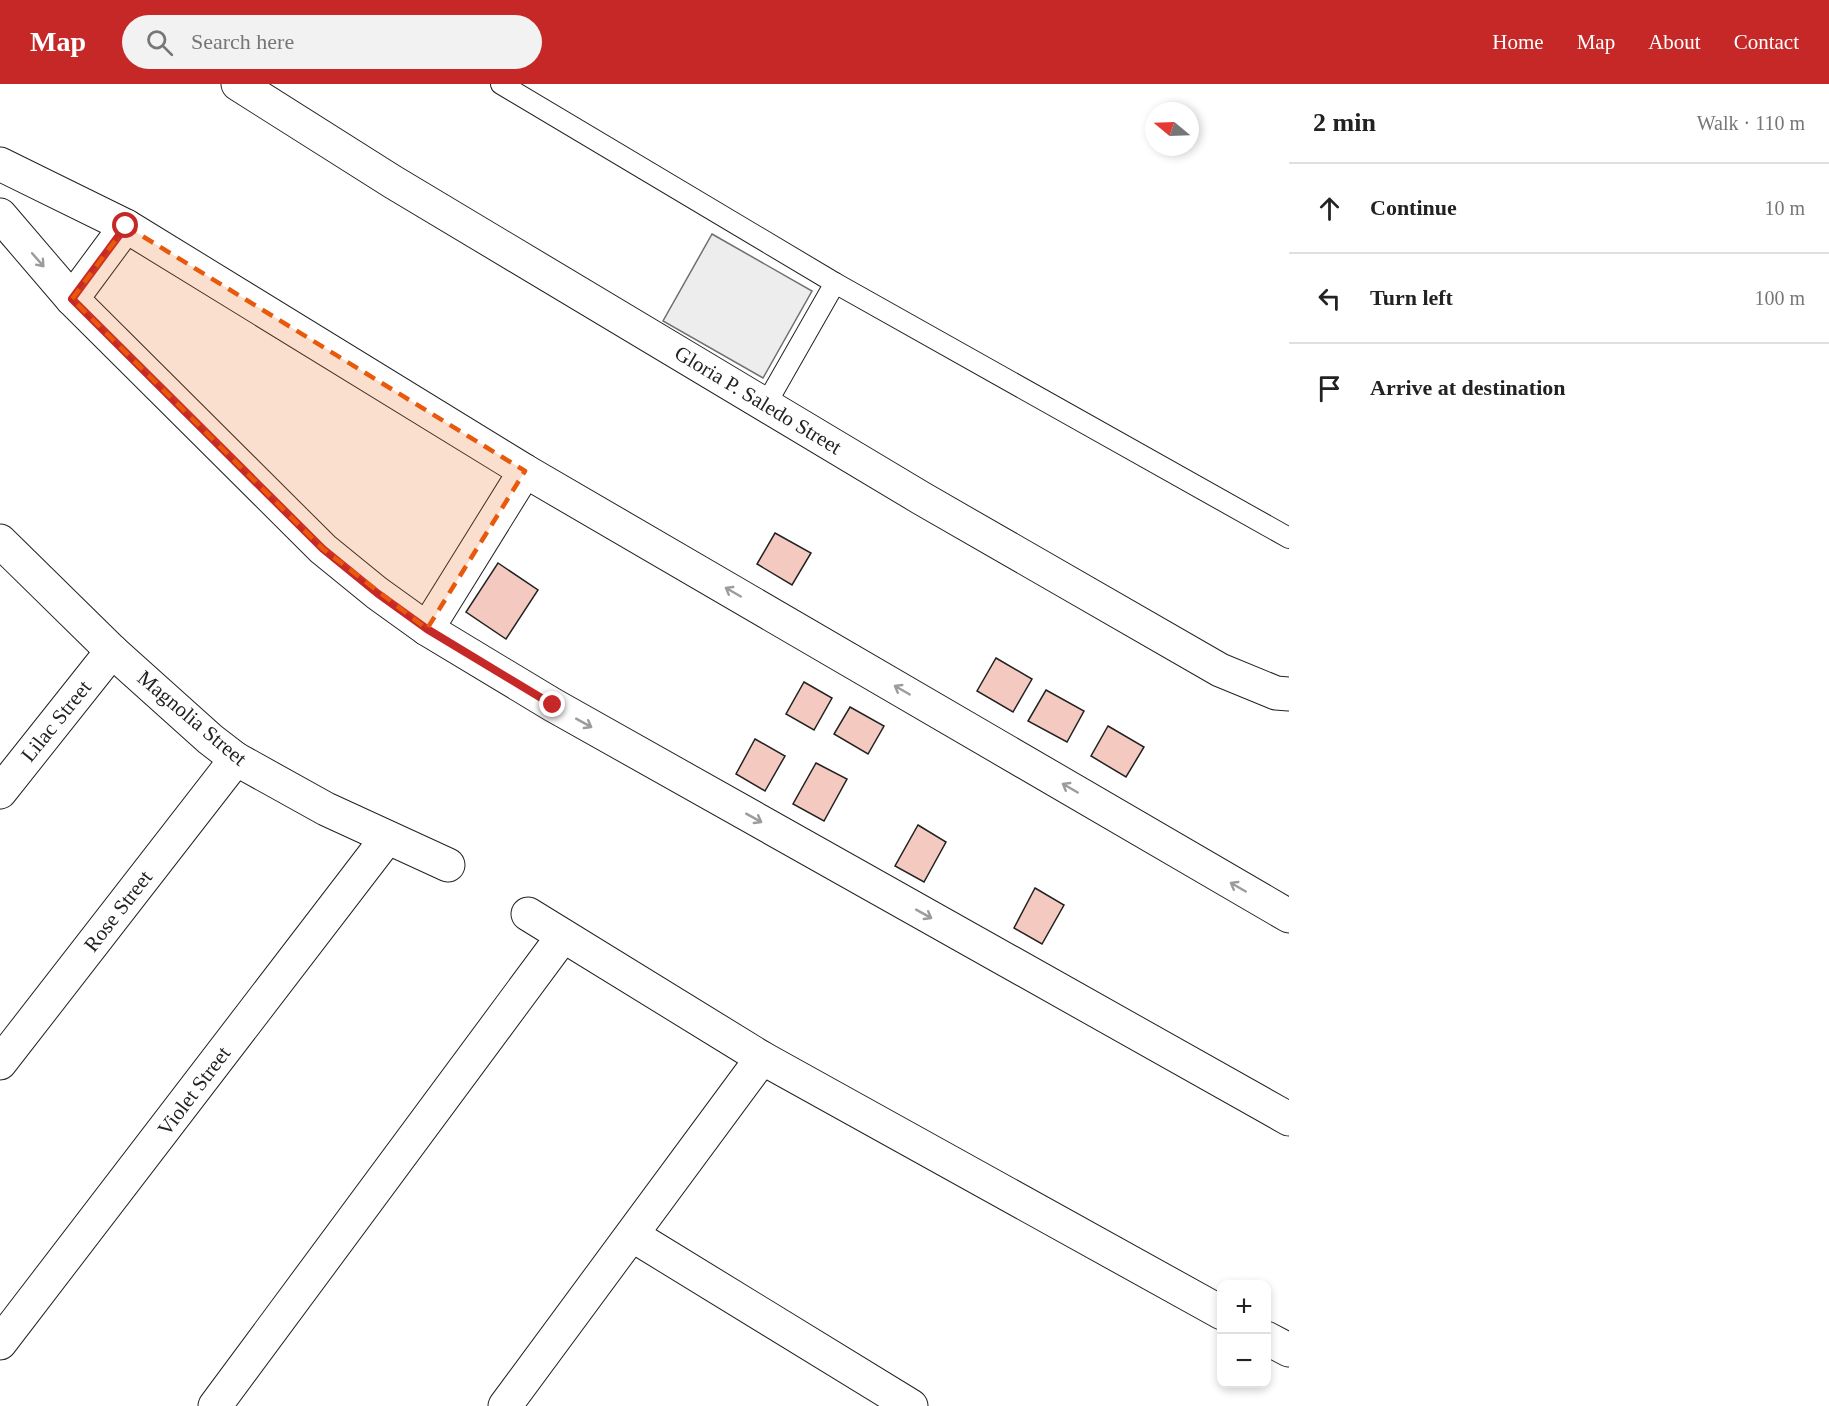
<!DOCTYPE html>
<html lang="en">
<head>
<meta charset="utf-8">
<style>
  body { margin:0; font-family:Georgia,serif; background:#f2f2f2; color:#222 }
  .controls { position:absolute; right:18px; bottom:18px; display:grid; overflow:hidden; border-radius:12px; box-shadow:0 3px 9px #0003 }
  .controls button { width:54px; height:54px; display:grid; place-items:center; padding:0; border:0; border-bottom:2px solid #e0e0e0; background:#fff; color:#222; font:30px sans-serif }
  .compass { position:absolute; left:1145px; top:18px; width:54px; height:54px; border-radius:50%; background:#fff; box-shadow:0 3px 9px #0003; rotate:289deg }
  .stop { position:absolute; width:18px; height:18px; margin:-14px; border:4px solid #c62828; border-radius:50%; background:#fff }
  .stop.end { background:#c62828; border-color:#fff; box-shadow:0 2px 6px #0008 }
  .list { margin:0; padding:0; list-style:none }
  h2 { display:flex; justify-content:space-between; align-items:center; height:78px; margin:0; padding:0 24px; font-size:26px }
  h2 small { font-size:20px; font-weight:400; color:#767676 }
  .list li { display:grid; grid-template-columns:39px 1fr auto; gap:18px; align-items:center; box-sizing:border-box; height:90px; padding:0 24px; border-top:2px solid #e0e0e0 }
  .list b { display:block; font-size:22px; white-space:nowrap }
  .list em { font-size:20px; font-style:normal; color:#767676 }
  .icon { flex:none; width:33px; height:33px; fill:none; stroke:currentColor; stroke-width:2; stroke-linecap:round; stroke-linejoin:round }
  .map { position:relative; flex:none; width:1289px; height:1322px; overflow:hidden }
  header { display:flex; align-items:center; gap:36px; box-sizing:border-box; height:84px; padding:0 30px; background:#c62828; color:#fff }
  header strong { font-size:28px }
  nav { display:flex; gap:33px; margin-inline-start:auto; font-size:21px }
  .search { width:420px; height:54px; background:#f2f2f2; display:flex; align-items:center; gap:15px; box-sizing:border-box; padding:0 21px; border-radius:33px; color:#767676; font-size:22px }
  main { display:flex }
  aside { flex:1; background:#fff }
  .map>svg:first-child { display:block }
  .parking { fill:#ededed; stroke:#6f6f6f; stroke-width:1.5 }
  .building { fill:#f3c9c0; stroke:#222; stroke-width:1.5 }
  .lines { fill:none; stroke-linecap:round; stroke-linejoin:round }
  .service-casing { stroke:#222; stroke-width:22 }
  .minor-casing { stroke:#222; stroke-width:35 }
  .service { stroke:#fff; stroke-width:20 }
  .minor { stroke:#fff; stroke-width:33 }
  .oneway { stroke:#9c9c9c }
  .route { stroke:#c62828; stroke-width:8 }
  .marked { fill:#e8590c; fill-opacity:0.2; stroke:#e8590c; stroke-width:4.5; stroke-dasharray:12 8; stroke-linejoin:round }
  .labels { text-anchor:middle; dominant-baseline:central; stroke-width:4.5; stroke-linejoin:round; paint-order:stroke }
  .street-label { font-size:21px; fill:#222; stroke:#fff }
</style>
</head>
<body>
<header>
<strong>Map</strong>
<div class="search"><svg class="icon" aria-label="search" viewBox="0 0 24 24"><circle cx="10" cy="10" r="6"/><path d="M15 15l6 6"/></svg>Search here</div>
<nav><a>Home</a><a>Map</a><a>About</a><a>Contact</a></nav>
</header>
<main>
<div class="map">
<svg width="1289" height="1322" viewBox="0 0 1289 1322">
  <rect width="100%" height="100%" fill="#fff"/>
  <polygon class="parking" points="712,150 812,207 763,294 663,237"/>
  <g class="building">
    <polygon points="775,449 811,469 792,501 757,480"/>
    <polygon points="498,479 538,506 506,555 466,528"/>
    <polygon points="996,574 1032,595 1013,628 977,607"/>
    <polygon points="804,598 832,614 814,646 786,630"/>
    <polygon points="1046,606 1084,627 1067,658 1028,637"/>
    <polygon points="850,623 884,642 868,670 834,650"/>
    <polygon points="1108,642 1144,663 1126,693 1091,672"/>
    <polygon points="755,655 785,672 765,707 736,690"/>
    <polygon points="816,679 847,695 824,737 793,720"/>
    <polygon points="918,741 946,758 924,798 895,782"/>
    <polygon points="1035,804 1064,821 1042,860 1014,844"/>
  </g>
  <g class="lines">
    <g class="service-casing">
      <g id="service">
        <polyline points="501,0 835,199 1289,454"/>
        <polyline points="766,320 835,199"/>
      </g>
    </g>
    <g class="minor-casing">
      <g id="minor">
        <polyline points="238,0 393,98 921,414 1220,586 1276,609 1289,610"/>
        <polyline points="0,80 126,142 525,387 1289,832"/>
        <polyline points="0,131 72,215 323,465 377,509 427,545 553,621 1289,1035"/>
        <polyline points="72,215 126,142"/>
        <polyline points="0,457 112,567 210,655 236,675 326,725 448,781"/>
        <polyline points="427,545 525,387"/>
        <polyline points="0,708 112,567"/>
        <polyline points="528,830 762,974 1222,1229"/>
        <polyline points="0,979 236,675"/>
        <polyline points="632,1151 911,1322"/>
        <polyline points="1266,1254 1289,1266"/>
        <polyline points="0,1259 387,754"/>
        <polyline points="215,1322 563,852"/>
        <polyline points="505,1322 762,974"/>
      </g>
    </g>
    <use href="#service" class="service"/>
    <use href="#minor" class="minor"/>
  </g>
  <defs><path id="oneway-shaft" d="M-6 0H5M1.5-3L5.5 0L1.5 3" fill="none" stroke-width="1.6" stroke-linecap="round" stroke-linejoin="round" transform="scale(1.5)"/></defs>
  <g class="oneway">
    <use href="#oneway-shaft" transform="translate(38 176) rotate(49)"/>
    <use href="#oneway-shaft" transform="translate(733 508) rotate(-150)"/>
    <use href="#oneway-shaft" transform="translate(902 606) rotate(-150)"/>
    <use href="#oneway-shaft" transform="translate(584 639) rotate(29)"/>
    <use href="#oneway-shaft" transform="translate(1070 704) rotate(-150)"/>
    <use href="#oneway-shaft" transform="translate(754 734) rotate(29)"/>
    <use href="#oneway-shaft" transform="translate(1238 803) rotate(-150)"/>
    <use href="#oneway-shaft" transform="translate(924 830) rotate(29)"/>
  </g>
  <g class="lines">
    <polyline class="route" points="126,142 72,215 323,465 377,509 427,545 553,621"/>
  </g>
  <path class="marked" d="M 126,142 L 525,387 L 427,545 L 323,465 L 72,215 Z"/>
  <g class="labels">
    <g class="street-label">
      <text transform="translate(758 316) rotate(31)">Gloria P. Saledo Street</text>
      <text transform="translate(192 634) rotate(40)">Magnolia Street</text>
      <text transform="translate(56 637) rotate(-51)">Lilac Street</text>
      <text transform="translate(118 827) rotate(-52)">Rose Street</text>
      <text transform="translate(194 1007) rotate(-53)">Violet Street</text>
    </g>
  </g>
</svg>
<div class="controls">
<button>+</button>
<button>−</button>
</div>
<svg class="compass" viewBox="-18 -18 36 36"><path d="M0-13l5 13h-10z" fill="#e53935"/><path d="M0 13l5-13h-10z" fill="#767676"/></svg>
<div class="stop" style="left:126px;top:142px"></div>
<div class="stop end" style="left:553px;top:621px"></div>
</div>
<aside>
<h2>2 min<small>Walk · 110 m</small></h2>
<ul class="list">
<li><svg class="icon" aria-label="ahead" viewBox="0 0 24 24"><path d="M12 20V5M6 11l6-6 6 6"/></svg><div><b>Continue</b></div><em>10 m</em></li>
<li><svg class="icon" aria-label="left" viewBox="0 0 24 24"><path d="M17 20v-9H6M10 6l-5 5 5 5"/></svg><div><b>Turn left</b></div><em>100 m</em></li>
<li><svg class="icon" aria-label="arrive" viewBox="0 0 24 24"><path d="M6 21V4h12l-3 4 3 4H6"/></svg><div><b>Arrive at destination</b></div></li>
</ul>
</aside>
</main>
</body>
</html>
